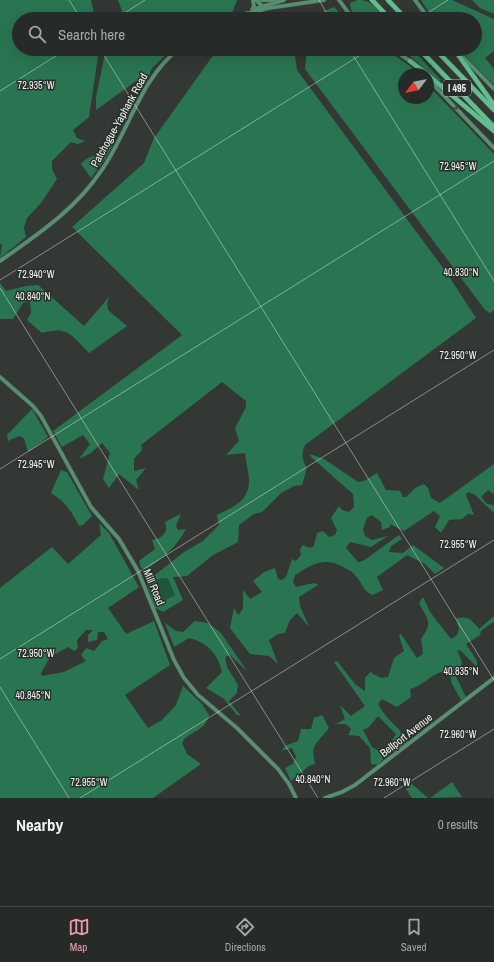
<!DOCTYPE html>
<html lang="en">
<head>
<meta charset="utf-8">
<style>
  body { margin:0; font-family:"Archivo Narrow",sans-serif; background:#323634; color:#f1f3f6 }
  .compass { position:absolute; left:398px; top:68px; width:36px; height:36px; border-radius:50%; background:#262a28; box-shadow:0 4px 16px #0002; rotate:238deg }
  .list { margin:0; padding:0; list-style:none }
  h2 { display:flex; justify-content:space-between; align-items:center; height:52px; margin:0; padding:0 16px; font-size:17px }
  h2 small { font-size:13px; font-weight:400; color:#a4a7a8 }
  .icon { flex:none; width:22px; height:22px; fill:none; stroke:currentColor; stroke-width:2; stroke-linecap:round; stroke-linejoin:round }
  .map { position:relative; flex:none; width:494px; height:798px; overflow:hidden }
  .search { position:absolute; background:#262a28; box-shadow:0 4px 16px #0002; left:12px; right:12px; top:12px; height:44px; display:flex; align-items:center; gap:10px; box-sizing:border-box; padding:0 14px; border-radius:22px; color:#a4a7a8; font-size:15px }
  .sheet { height:108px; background:#262a28 }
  nav { display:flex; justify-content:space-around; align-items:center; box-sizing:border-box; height:56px; border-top:1px solid #424645; background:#262a28; font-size:11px; color:#a4a7a8 }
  nav a { display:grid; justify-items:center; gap:2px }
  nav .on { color:#f39aa9 }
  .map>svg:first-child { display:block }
  .green { fill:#1c573b }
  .forest { fill:#2a7551; fill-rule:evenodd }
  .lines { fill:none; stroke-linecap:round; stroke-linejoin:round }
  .secondary-casing { stroke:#515653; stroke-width:4.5 }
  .highway-casing { stroke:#515653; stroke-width:5.5 }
  .secondary { stroke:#559171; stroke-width:3.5 }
  .highway { stroke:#5fc08e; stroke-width:4.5 }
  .oneway { stroke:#34473c }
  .ticks { fill:none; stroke:#f1f4f2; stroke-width:1; stroke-opacity:0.45 }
  .labels { text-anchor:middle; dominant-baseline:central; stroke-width:3; stroke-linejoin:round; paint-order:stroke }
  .shield { fill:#292e2b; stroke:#b5b9b6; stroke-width:1 }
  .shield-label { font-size:10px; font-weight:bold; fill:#f1f4f2 }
  .street-label { font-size:11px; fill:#f1f4f2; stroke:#292e2b }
  .ticks-label { font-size:10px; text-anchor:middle; fill:#f1f4f2; stroke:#292e2b; stroke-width:3; stroke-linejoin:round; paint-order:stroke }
</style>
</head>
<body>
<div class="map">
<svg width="494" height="798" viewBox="0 0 494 798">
  <rect width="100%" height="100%" fill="#333835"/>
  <polygon class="green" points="162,578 168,579 175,595 162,602 158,602 152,590 157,580"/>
  <g class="forest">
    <polygon points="0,0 91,0 95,19 19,19 19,49 99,49 89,117 73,130 77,138 85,141 78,144 71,142 52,161 52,169 57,179 41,203 27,218 24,228 26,237 0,258 2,245 0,243"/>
    <polygon points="118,0 237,0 230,18 228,19 105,19 108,17 118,16 122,11"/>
    <path d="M 358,0 C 372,0 377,9 386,19 L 359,19 L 351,10 L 350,3 Z"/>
    <polygon points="421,0 452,0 494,19 494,51 485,58 494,69 494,85 458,49 475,49 475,19 433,19"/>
    <polygon points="472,0 494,0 494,14 480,8"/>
    <polygon points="334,7 346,19 317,19 324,11"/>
    <polygon points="106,49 172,49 152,68 147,81 141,84 136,81 96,110 96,97"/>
    <path d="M 230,49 L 294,49 L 297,70 L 446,272 L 476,318 L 305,445 C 301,454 302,461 307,468 L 302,485 L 294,486 L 281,493 L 262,512 L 254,514 L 239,525 L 238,542 L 213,555 L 187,576 L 173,577 L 183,600 L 163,612 L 155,608 L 146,582 L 184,552 L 203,541 L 219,525 L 217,515 C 222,512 226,511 231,508 C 257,493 248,477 245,453 L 226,455 L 239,441 L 235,428 L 246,407 L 246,401 L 222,382 L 141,445 L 142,450 L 134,459 L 134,471 L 146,468 L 136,480 L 139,490 L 119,474 L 109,488 L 103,479 L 110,453 L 102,443 L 91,453 L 79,459 L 90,444 L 83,435 L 62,447 L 53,431 L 182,335 L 72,227 L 144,163 L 154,138 L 212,57 ZM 162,578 L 168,579 L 175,595 L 162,602 L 158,602 L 152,590 L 157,580 Z"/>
    <polygon points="307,49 385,49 410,66 418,74 404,74 404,98 428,98 428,85 494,154 494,310 490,313 485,310 305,69"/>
    <polygon points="402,49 412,49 441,80 439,81"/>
    <path d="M 113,145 L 105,159 L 91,178 L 81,164 C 88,156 94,155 104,156 L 109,147 Z"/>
    <path d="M 0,283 L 6,291 L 26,286 L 38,285 L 84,326 L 109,297 L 107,303 L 108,310 L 127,326 L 89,353 C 71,335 69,326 42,333 L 27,320 L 31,313 L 30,301 L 23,303 L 13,319 L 0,319 Z"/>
    <polygon points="32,409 48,437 28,452 24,438 19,436 8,441 7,435"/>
    <path d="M 310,454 L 324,459 L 358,482 L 364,481 L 377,473 L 386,490 L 400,491 L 403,497 L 406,497 L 415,488 L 424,484 L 428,488 L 431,498 L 440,503 L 494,464 L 494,494 L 488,490 L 481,497 L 487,504 L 494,505 L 494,513 L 475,495 L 468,492 L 466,495 L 474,515 L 468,514 L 462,519 L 449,520 L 441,533 L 435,527 L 440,516 L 434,511 L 404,531 L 390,524 L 390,527 L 382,530 L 381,522 L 372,515 L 367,518 L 363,529 L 365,536 L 372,540 L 388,536 L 371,547 L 350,542 L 346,548 L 358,562 L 363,561 L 399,535 L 402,539 L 391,546 L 389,552 L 403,553 L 413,545 L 444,568 L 435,574 L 425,564 L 407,555 L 377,577 L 383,590 L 373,595 C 363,592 362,582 355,575 C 353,572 349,570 345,568 C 326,556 312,564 295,575 L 293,582 L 296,587 L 314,583 L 318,585 L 299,597 L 300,606 L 309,627 L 297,613 L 290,620 L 285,633 L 278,634 L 269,640 L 278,664 L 269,656 L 250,654 L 230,628 L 234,608 L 238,615 L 243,609 L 243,590 L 250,599 L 262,592 L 253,581 L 264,572 L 275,568 L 278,579 L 282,580 L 286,577 L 292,559 L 296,561 L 301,555 L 300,549 L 303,545 L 310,548 L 314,546 L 317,533 L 323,531 L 329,537 L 335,535 L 337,530 L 331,518 L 339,506 L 342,510 L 349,512 L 354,507 L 353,494 L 311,457 Z"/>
    <path d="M 61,470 L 67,472 L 92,516 L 83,525 L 79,526 C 72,512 65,501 51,493 Z"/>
    <path d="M 181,514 L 176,526 L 178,530 L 186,529 C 176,548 163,558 146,569 L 141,568 L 139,561 L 155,549 L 152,540 C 163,538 169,532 165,522 Z"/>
    <path d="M 99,523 L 109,533 L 139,587 L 108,608 L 126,634 L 154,621 L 170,665 L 125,695 L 148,728 L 162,720 L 176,705 L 183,686 L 202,704 L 209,715 C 204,734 190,729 182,743 L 187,754 L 201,764 L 153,798 L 0,798 L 0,588 L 52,547 L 68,564 L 101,535 ZM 86,630 L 93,630 L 88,635 L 88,642 L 97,640 L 98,632 L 104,632 L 108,639 L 102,641 L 94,651 L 86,648 L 81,655 L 86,661 L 64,672 L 42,676 L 41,673 L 50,657 L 68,647 L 74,651 L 78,648 L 77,640 Z"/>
    <path d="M 423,597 L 430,612 L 451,639 L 457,635 L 459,629 L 456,619 C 467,615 472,620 479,629 L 494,616 L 494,623 L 493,622 L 481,631 L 480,635 L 466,644 L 477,661 L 477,667 L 461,651 L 457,650 L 462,662 L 461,668 L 454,673 L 466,697 L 461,700 L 452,684 L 450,676 L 441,672 C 429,676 423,686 410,689 L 411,697 L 397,707 L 382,699 L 378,704 C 385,719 400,727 408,742 L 394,752 L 388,748 L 396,734 L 378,716 L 368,728 L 363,730 L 372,747 L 379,751 L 383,759 L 378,765 L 371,764 L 370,748 L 359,736 L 348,735 L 351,729 L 346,724 L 336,724 L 345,719 L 340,705 L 351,716 L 365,706 L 334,662 L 337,661 L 355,684 L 365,691 L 365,678 L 370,672 L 381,678 L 388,677 L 394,658 L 404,651 L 399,636 L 401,634 L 417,658 L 423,654 L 421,639 C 433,622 428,620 419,603 Z"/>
    <path d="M 195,621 L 208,623 L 221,633 L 247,671 L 230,655 L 225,657 L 227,667 L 238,685 L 237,693 L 229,701 L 241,716 L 237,715 L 224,699 L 206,688 L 222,672 C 218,654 207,642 189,638 L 174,647 L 165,623 L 176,631 L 183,632 Z"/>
    <path d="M 322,715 L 329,728 C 317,744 310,743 315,764 L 309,766 L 291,781 L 285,768 L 293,764 L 296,757 L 292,748 L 281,751 L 287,745 L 298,741 L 301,729 L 311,729 L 314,718 Z"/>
    <polygon points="452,782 462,797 430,798"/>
    <polygon points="412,784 428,798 412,798 406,789"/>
  </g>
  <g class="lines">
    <g class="secondary-casing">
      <g id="secondary">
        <polyline points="256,0 263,7"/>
        <polyline points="261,0 275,0"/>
        <polyline points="339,0 353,19"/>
        <polyline points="415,0 429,19"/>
        <polyline points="254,9 284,0"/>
        <polyline points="252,10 254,6 253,0"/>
        <polyline points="246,14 269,8 324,0"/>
        <polyline points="236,19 247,13"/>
        <polyline points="393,49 411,62"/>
        <polyline points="457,51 494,89"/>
        <polyline points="428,79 494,148"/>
        <path d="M 0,261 C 37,235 76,209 101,171 C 128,133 141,77 179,49"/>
        <polyline points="0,377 33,406 41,416 91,507 119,539 138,571 174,660 184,678 198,695 237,728 278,769 289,784 296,798"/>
        <polyline points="325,798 342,792 355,785 494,678"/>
      </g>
    </g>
    <g class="highway-casing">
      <g id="highway">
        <polyline points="372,0 390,19"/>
        <polyline points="388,0 406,19"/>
        <polyline points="419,49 494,127"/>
        <polyline points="435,49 494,110"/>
        <polyline points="454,49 494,105"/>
        <polyline points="410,61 427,74"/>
        <polyline points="428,75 494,131"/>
      </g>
    </g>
    <use href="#secondary" class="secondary"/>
    <use href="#highway" class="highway"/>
  </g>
  <defs><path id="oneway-chevron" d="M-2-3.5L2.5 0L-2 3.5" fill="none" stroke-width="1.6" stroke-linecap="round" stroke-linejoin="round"/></defs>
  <use class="oneway" href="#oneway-chevron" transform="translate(455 107) rotate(46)"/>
  <path class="ticks" d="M 69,0 L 81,19M 319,0 L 330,19M 115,19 L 145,0M 418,19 L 448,0M 100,49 L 494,680M 349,49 L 494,281M 0,91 L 67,49M 0,280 L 370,49M 0,288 L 318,798M 0,469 L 494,161M 0,659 L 494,350M 0,687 L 69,798M 80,798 L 494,540M 384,798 L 494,729"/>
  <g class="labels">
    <rect class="shield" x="443" y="80" width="28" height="16" rx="3"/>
    <g class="shield-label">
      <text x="457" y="88">I 495</text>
    </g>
    <g class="street-label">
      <text transform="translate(119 120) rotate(-61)">Patchogue-Yaphank Road</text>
      <text transform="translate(154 587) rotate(67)">Mill Road</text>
      <text transform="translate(406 735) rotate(-38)">Bellport Avenue</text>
    </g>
  </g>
  <g class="ticks-label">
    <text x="36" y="89">72.935°W</text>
    <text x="458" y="170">72.945°W</text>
    <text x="461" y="276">40.830°N</text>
    <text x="36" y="278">72.940°W</text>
    <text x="33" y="300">40.840°N</text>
    <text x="458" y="359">72.950°W</text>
    <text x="36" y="468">72.945°W</text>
    <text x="458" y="548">72.955°W</text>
    <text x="36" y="657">72.950°W</text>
    <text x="461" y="675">40.835°N</text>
    <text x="33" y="699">40.845°N</text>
    <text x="458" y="738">72.960°W</text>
    <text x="313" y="783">40.840°N</text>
    <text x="89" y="786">72.955°W</text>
    <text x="392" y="786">72.960°W</text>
  </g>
</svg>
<svg class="compass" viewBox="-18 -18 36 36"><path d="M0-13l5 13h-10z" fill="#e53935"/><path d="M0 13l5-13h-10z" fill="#a4a7a8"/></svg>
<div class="search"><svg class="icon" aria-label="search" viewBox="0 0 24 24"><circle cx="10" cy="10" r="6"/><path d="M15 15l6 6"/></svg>Search here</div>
</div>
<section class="sheet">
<h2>Nearby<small>0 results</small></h2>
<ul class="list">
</ul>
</section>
<nav>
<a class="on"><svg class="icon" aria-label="map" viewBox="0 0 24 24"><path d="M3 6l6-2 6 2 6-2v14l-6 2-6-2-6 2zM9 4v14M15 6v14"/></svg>Map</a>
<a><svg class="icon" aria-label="directions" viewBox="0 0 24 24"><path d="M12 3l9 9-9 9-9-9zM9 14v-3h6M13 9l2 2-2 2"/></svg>Directions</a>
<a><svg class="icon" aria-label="saved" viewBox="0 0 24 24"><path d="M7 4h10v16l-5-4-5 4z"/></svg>Saved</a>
</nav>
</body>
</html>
